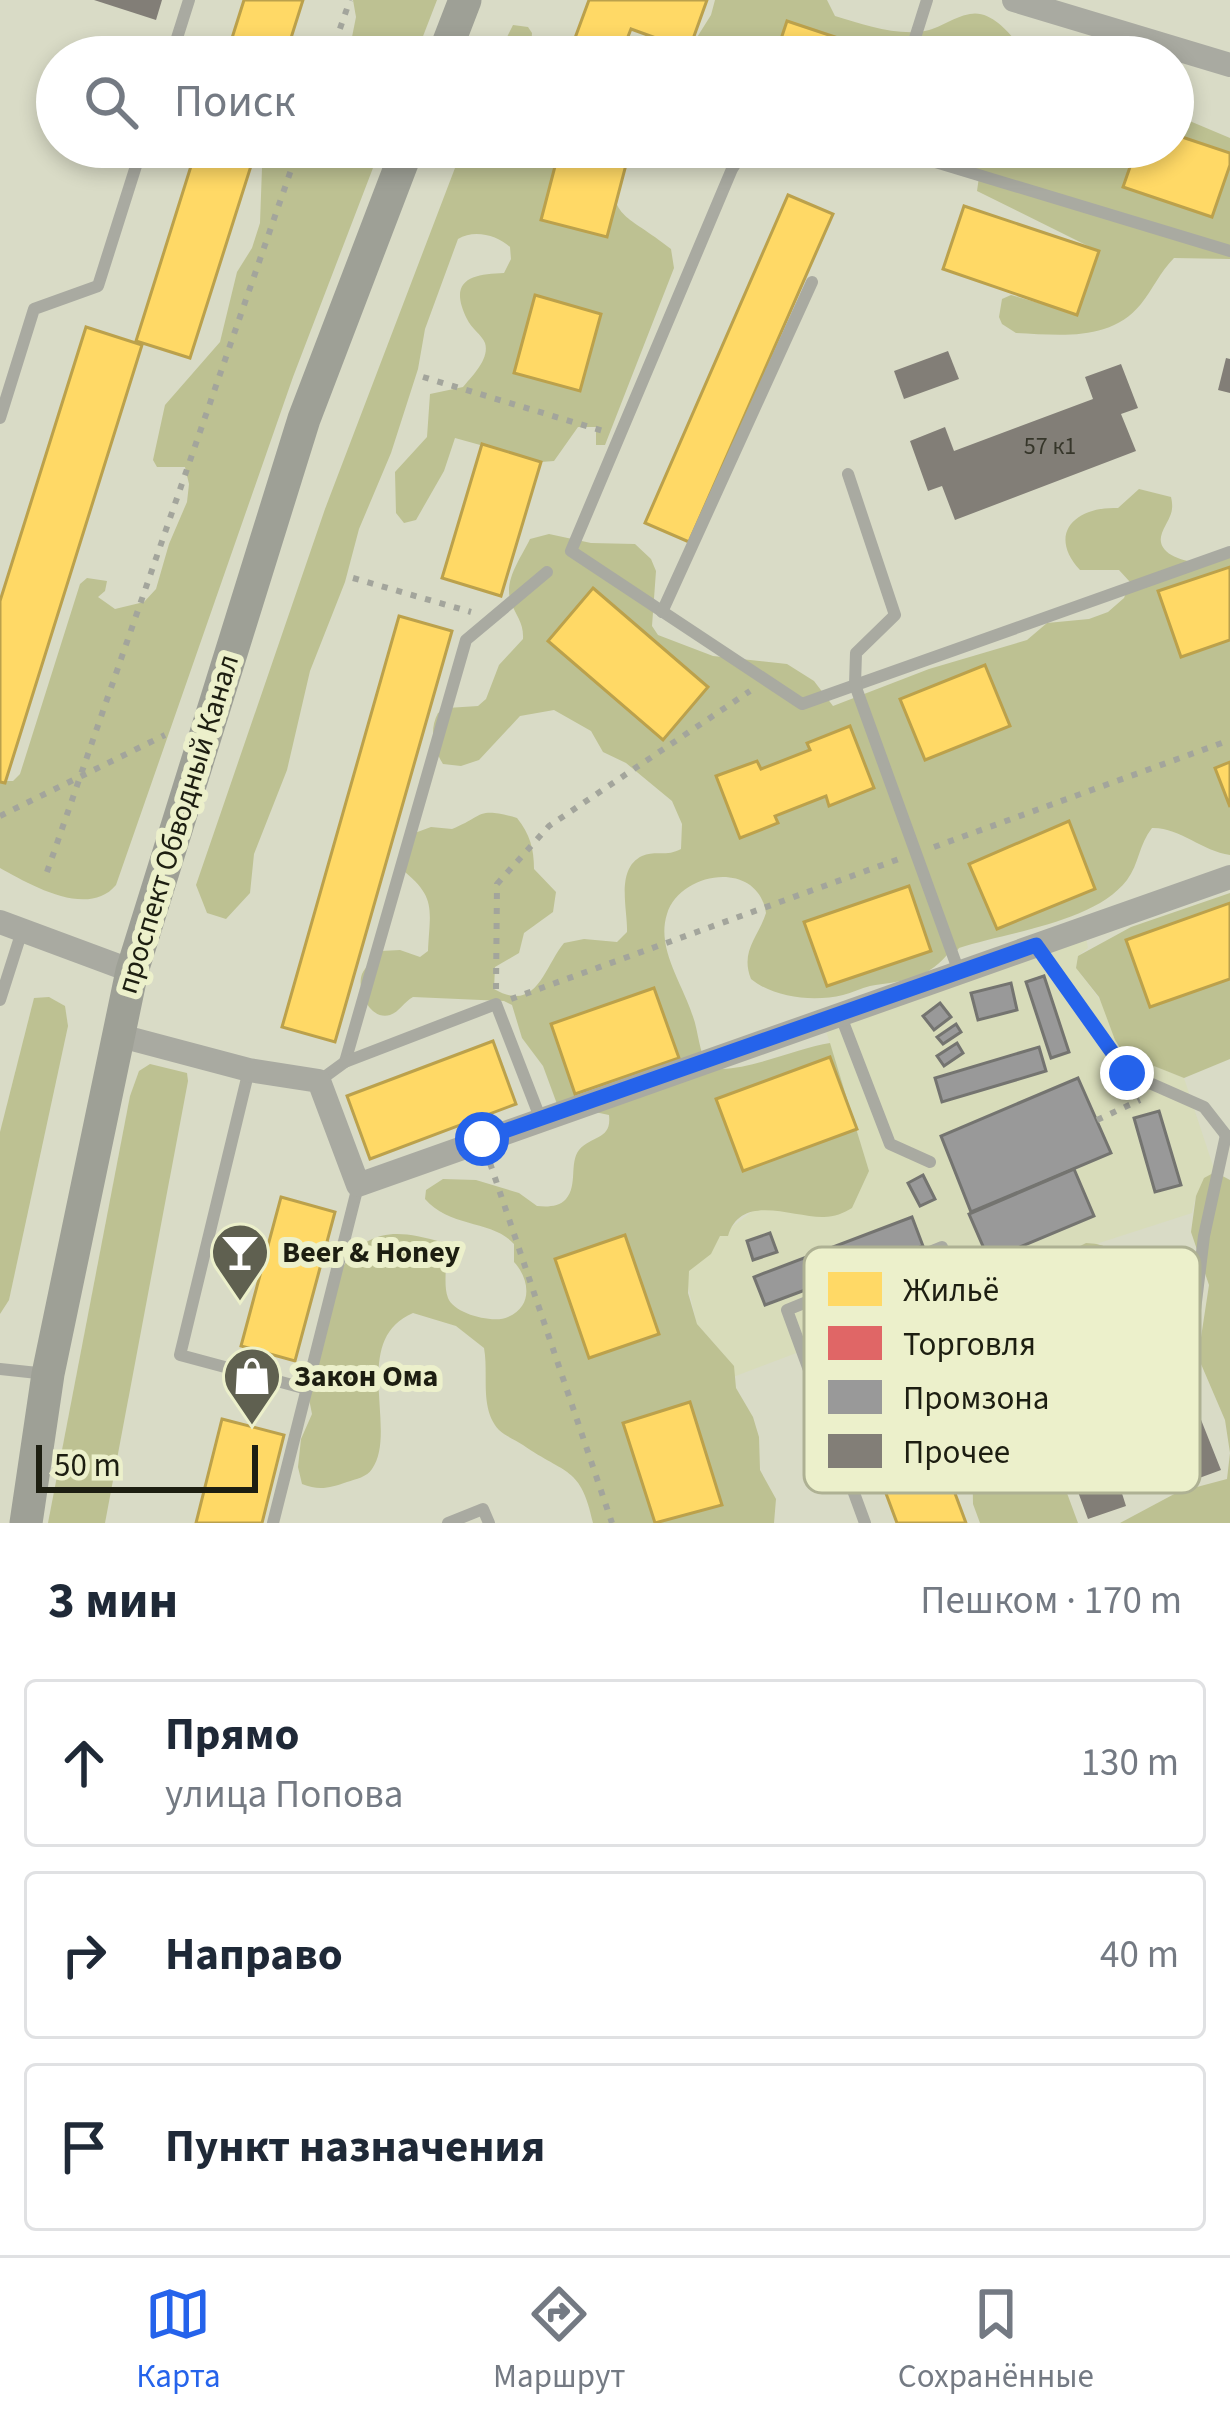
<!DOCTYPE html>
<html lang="ru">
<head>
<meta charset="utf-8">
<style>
  body { margin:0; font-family:"Source Sans 3",sans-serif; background:#f2f2f3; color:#1f2937 }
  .scale { position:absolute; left:36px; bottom:30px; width:222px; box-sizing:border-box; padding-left:12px; border:6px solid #1d1e11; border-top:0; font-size:33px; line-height:42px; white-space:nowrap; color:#1d1e11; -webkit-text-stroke:9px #ecf0cb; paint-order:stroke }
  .stop { position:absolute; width:36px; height:36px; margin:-27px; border:9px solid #2563eb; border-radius:50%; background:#fff }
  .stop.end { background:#2563eb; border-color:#fff; box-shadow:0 3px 12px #0008 }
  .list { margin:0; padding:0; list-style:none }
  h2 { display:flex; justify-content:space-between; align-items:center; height:156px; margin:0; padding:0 48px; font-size:51px }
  h2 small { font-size:39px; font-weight:400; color:#747a83 }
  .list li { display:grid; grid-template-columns:78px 1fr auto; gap:36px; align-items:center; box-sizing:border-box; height:168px; margin:0 24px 24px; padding:0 24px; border:3px solid #e0e1e3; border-radius:12px }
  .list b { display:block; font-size:45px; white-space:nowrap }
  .list p { margin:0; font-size:39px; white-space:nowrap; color:#747a83 }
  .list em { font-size:39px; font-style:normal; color:#747a83 }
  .icon { flex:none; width:66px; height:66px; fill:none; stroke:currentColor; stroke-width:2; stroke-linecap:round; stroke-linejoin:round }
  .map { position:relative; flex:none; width:1230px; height:1523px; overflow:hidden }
  .search { position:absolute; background:#fff; box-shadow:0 6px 18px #0003; left:36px; right:36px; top:36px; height:132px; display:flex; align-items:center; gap:30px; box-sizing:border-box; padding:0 42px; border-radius:66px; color:#747a83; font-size:45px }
  .sheet { height:732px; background:#fff }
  nav { display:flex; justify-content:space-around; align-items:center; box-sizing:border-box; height:168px; border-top:3px solid #e0e1e3; background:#fff; font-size:33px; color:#747a83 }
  nav a { display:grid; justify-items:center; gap:6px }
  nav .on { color:#2563eb }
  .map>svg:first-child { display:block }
  .built { fill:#d8dcba }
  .forest { fill:#bdc192 }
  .homes { fill:#ffd966; stroke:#bba14c; stroke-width:3 }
  .shops { fill:#e06666; stroke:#a6504c; stroke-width:3 }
  .industry { fill:#999; stroke:#747470; stroke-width:3 }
  .building { fill:#827e77 }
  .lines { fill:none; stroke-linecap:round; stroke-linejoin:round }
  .path { stroke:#a3a59c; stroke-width:6; stroke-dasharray:6 9; stroke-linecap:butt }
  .service { stroke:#a9aaa1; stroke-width:12 }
  .minor { stroke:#a9aaa1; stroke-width:24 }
  .secondary { stroke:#9ea096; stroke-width:33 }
  .route { stroke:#2563eb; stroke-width:15 }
  .labels { text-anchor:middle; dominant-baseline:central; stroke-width:12; stroke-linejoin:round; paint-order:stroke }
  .number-label { font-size:24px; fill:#36362a }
  .street-label { font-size:30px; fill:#1d1e11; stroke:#ecf0cb }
  .poi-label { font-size:30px; font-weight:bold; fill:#1d1e11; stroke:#ecf0cb; text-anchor:start }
  .key { fill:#ecf0cb; stroke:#aeb193; stroke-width:3 }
  .key-label { font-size:33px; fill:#1d1e11 }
</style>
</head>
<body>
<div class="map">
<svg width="1230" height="1523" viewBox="0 0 1230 1523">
  <rect width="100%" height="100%" fill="#d9dbc6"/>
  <polygon class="built" points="1086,938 1088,948 1078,956 1076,968 1105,1007 1117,1045 1125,1054 1184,1078 1215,1172 1196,1196 1192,1213 1096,1244 1086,1243 1058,1257 1039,1258 1001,1285 939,1299 733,1377 727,1358 697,1324 687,1282 689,1271 720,1236 754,1210 792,1210 826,1217 852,1208 869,1171 826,1031"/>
  <g class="forest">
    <polygon points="353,0 437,0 415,57 348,57 356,17"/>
    <path d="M 715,0 L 827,0 L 835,16 C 861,24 890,34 918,32 C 937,31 952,17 970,14 C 994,9 1016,41 1028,57 L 649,57 L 656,39 L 689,50 L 711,15 Z"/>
    <polygon points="513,25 528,27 532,33 531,48 549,57 497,57"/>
    <path d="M 1173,114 L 1230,138 L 1230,259 L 1174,258 C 1160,272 1153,289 1141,304 C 1110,342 1060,335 1016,333 L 1002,324 L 999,317 L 1002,299 L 1011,295 L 1077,314 L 1098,251 L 977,191 L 979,177 L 952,157 L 909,147 L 1173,147 Z"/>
    <path d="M 272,147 L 381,147 L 293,377 L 116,885 C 88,919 29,884 0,868 L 0,781 L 13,781 L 20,774 L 80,584 L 87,578 L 107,581 L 105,591 L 98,597 L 115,609 L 144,602 L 156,589 L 169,544 L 187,502 L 189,484 L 185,467 L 157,467 L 153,460 L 165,405 L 220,342 L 237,272 L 252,248 L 260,223 L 262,168 Z"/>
    <path d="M 463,147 L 613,147 C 609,223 619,208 671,249 L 674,268 L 605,445 L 596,445 L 596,427 L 578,427 L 554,461 L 541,462 L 455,438 L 444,471 L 416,520 L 404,523 L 396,513 L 395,472 L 427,437 L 430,394 L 463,387 C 472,376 490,359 485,343 C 482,335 471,328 467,319 C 447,279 473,274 504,273 L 511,259 L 510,247 C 497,235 474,229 458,239 L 425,329 L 418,369 L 391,453 L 359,529 L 345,582 L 310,671 L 287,770 L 254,854 L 250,893 L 226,919 L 207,913 L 196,885 L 325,509 Z"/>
    <path d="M 1139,489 L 1171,497 C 1175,514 1168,518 1162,533 C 1154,554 1185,563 1202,562 C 1210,561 1221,556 1230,554 L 1230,855 C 1202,851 1179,827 1152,828 C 1139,844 1139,864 1127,880 C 1094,923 1007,932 959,948 L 953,956 L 947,955 C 925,981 900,981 870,986 C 861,988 852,993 843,995 C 814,1002 774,998 751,979 C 740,951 758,938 766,913 C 758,859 680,871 667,914 C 656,948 682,983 692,1014 C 699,1031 698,1052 709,1067 C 736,1076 797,1048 830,1043 L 869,1171 L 852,1208 C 844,1213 834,1217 824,1217 C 794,1218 741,1192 728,1236 L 720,1236 L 711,1254 L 689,1271 L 688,1293 L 697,1324 L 734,1366 L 736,1388 L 753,1417 L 759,1437 L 760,1470 L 776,1499 L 774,1523 L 593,1523 C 581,1466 566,1475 523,1445 C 516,1440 505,1436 499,1430 C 479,1408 489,1374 484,1348 L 456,1326 L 413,1313 C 349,1340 399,1431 372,1469 C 367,1477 356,1479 347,1482 C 330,1488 319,1491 302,1484 L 298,1467 L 301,1439 L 312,1414 L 307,1389 L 343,1267 C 368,1227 399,1230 441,1242 C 450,1262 442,1283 448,1298 C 454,1314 494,1324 508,1317 C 534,1306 529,1278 514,1262 L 514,1244 C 493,1220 450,1228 425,1199 L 426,1190 L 443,1179 L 476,1180 L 519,1193 L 537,1206 C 547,1207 559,1207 566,1199 C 578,1185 569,1163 579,1150 C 592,1135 612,1140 609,1115 L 557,1104 L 543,1066 L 522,1038 L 512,1005 L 504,1001 L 413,997 C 404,1002 399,1012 390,1015 C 370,1021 356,990 362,974 C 365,967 376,957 381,951 L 400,950 L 420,957 L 428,951 C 430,908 437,897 400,868 L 412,834 L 431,827 L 452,829 C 483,817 476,806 517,818 C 530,834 534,849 534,869 L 556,892 L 553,912 L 524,933 L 519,953 L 495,967 L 494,989 C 537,1014 544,967 564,943 L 584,939 L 617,942 L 627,932 C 628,910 615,869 642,856 C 655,850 667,857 681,849 L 682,824 L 672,801 L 626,763 L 603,752 L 591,731 L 554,710 L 520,716 L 479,760 L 461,766 L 443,764 C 433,748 429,730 438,713 L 447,708 L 478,706 L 486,699 L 499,665 L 523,639 C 524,623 516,616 511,602 C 503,581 521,558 530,539 L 549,534 L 591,543 L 635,544 L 651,559 L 656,571 L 652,626 L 658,635 L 713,656 L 787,664 L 814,681 L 833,706 L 929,669 L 1027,640 L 1047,623 L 1089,619 L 1108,612 L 1124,598 L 1130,582 L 1119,570 L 1080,570 C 1046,533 1077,506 1118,508 Z"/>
    <polygon points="1230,893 1230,1059 1184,1078 1124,1054 1115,1040 1099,997 1076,968 1078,956 1131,927"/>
    <polygon points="49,997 65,1006 68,1026 9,1300 0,1314 0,1132 34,998"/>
    <polygon points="150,1064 187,1073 188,1081 105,1523 48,1523 130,1096 139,1071"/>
    <polygon points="1215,1172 1230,1180 1230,1523 1120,1523 1178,1492 1227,1479 1230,1453 1225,1420 1198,1357 1209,1285 1191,1232 1196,1196 1204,1178"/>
    <path d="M 1086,1243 C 1103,1244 1113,1247 1119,1264 C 1103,1285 1080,1276 1057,1278 C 1033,1281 1018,1295 998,1307 C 988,1313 972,1315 965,1324 C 960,1330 960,1334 959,1342 C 957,1382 993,1390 1020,1406 L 1030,1458 L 1037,1467 L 1064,1485 L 1078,1523 L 980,1523 L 973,1504 L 972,1450 C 935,1413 892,1348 939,1299 L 1001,1285 L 1031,1262 L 1058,1257 Z"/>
  </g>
  <g class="homes">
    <polygon points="244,0 303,0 285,57 226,57"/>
    <polygon points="589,0 707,0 689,50 631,29 620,57 568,57"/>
    <polygon points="787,21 886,54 885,57 775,57"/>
    <polygon points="1173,134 1230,153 1230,165 1212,217 1123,187 1137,147 1173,147"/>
    <polygon points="197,147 257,147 190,358 136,341"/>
    <polygon points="560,147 627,161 607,237 541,220"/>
    <polygon points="958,147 991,147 988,156"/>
    <polygon points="788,195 833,214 689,542 645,523"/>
    <polygon points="964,206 1099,251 1077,315 943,269"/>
    <polygon points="535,295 601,314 580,391 514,373"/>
    <polygon points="86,327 142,345 5,783 0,782 0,601"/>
    <polygon points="482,444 541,462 501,596 442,578"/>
    <polygon points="1230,567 1230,640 1181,657 1158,591"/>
    <polygon points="593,588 708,687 663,740 548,641"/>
    <polygon points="399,616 452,631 335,1042 282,1027"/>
    <polygon points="985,665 1010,726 925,760 900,699"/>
    <polygon points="850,726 874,788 829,806 826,796 775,816 778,823 740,838 716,776 757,761 761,769 810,750 807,743"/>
    <polygon points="1230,762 1230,807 1215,768"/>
    <polygon points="1069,821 1095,889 997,929 969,864"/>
    <polygon points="909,886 931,951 827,986 804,922"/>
    <polygon points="1230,903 1230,979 1150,1007 1126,940"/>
    <polygon points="654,988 679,1058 575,1094 551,1024"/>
    <polygon points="493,1041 516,1104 370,1159 347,1096"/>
    <polygon points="830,1057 857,1129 743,1171 716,1099"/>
    <polygon points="281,1197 335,1212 295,1361 241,1346"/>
    <polygon points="625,1235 659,1334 589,1358 555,1259"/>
    <polygon points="895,1332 966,1523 897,1523 834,1354"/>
    <polygon points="690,1402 722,1505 655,1523 623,1423"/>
    <polygon points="222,1419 284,1435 262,1523 196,1523"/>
  </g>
  <polygon class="shops" points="510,44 529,51 526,57 505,57"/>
  <g class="industry">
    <polygon points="1044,976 1069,1052 1051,1058 1026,982"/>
    <polygon points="1011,983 1017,1010 978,1020 971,993"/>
    <polygon points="940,1003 951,1017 934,1030 923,1016"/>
    <polygon points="956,1024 961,1032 943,1044 937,1037"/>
    <polygon points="957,1043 963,1053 944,1066 937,1056"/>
    <polygon points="1039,1047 1046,1071 942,1102 935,1078"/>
    <polygon points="1078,1078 1111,1153 971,1212 941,1136"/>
    <polygon points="1159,1111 1181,1185 1155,1192 1134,1118"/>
    <polygon points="1074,1169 1094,1216 989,1260 969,1214"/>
    <polygon points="923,1175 935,1199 920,1206 908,1183"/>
    <polygon points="912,1217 923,1246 765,1305 754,1277"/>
    <polygon points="770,1233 777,1252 753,1260 747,1241"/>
  </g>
  <g class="building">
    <polygon points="94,0 162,0 156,20"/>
    <polygon points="948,351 959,379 904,399 894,371"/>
    <polygon points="1226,358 1230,359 1230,393 1218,390"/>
    <polygon points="1121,364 1138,408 1121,414 1136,451 955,520 942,486 928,491 910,441 945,427 954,451 1093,399 1085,377"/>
    <polygon points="1188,1387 1221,1470 1183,1484 1176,1465 1119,1484 1126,1506 1088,1519 1057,1435"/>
  </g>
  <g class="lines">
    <g class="path">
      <polyline points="330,57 350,0"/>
      <polyline points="675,147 716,163"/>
      <polyline points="423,377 603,431"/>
      <polyline points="353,578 471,612"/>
      <polyline points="0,816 165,735"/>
      <polyline points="934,847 1230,740"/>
      <polyline points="47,872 299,147"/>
      <polyline points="496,989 497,884 549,826 750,691"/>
      <polyline points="511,999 899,859"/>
      <polyline points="1097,1120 1140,1100"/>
      <polyline points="490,1163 612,1523"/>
    </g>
    <g class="service">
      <polyline points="171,57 189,0"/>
      <polyline points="909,57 927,0"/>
      <polyline points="746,147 732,169 571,551 802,704 1230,552"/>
      <polyline points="886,147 1230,251"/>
      <polyline points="0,418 34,309 98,286 142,147"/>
      <polyline points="848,474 895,615 856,653 855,685 959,972"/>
      <polyline points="662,612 812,282"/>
      <polyline points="1036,945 1127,1073 1204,1107 1229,1139"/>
      <polyline points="0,1000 22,931"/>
      <polyline points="840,1014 890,1144 930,1162"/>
      <polyline points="345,1062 466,640 547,572"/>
      <polyline points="249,1070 180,1355 307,1389"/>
      <polyline points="319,1081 345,1062 496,1004 541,1120"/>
      <polyline points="1013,1365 1195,1310 1204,1236 1226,1135"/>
      <polyline points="0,1369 47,1374"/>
      <polyline points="273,1523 358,1186"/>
      <polyline points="448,1523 483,1509 489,1523"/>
      <polyline points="865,1523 787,1310 942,1247"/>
    </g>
    <g class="minor">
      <polyline points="1014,0 1230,65"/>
      <polyline points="0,922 132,971"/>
      <polyline points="117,1035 249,1070 319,1081 358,1185 1230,877"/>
    </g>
    <g class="secondary">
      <polyline points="443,57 465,0"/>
      <polyline points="26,1523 48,1374 132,971 304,419 408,147"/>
    </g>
  </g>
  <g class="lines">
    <polyline class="route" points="482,1139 1036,945 1127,1073"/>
  </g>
  <defs>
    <g id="bar-pin" transform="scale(3)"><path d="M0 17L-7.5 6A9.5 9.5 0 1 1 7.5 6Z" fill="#5f6050" stroke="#ecf0cb"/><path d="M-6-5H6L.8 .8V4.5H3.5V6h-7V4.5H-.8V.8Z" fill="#fff"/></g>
    <g id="shop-pin" transform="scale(3)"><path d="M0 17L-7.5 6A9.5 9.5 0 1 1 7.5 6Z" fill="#5f6050" stroke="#ecf0cb"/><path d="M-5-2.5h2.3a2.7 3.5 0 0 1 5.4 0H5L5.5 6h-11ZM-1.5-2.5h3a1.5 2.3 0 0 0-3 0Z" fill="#fff"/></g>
  </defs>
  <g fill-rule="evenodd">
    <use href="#bar-pin" x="240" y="1252"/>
    <use href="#shop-pin" x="252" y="1376"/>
  </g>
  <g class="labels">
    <g class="number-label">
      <text x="1050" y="446">57 к1</text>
    </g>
    <g class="street-label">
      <text transform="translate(178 824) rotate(-73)">проспект Обводный Канал</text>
    </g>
    <g class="poi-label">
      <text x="282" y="1252">Beer &amp; Honey</text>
      <text x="294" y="1376">Закон Ома</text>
    </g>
  </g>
  <rect x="804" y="1247" width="396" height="246" rx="18" class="key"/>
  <rect x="828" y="1272" width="54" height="34" fill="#ffd966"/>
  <rect x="828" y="1326" width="54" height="34" fill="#e06666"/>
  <rect x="828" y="1380" width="54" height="34" fill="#999"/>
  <rect x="828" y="1434" width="54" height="34" fill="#827e77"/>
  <g class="key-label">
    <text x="903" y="1301">Жильё</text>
    <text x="903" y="1355">Торговля</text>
    <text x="903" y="1409">Промзона</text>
    <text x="903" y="1463">Прочее</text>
  </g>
</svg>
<div class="scale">50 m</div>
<div class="stop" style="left:482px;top:1139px"></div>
<div class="stop end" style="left:1127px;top:1073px"></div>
<div class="search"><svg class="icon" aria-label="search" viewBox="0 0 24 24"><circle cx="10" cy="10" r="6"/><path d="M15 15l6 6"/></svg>Поиск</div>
</div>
<section class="sheet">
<h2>3 мин<small>Пешком · 170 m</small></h2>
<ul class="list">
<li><svg class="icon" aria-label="ahead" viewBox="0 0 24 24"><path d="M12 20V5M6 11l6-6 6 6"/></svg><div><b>Прямо</b><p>улица Попова</p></div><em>130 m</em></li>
<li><svg class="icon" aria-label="right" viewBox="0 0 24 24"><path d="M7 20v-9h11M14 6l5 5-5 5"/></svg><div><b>Направо</b></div><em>40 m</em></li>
<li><svg class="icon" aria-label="arrive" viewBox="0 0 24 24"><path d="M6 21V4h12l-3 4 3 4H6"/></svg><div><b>Пункт назначения</b></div></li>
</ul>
</section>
<nav>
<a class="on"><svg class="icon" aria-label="map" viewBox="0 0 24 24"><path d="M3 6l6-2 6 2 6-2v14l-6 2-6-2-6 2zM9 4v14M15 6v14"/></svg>Карта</a>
<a><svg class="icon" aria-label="directions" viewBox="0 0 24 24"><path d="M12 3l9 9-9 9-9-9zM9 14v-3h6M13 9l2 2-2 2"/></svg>Маршрут</a>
<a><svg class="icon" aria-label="saved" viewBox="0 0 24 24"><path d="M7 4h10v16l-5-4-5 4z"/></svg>Сохранённые</a>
</nav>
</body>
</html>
